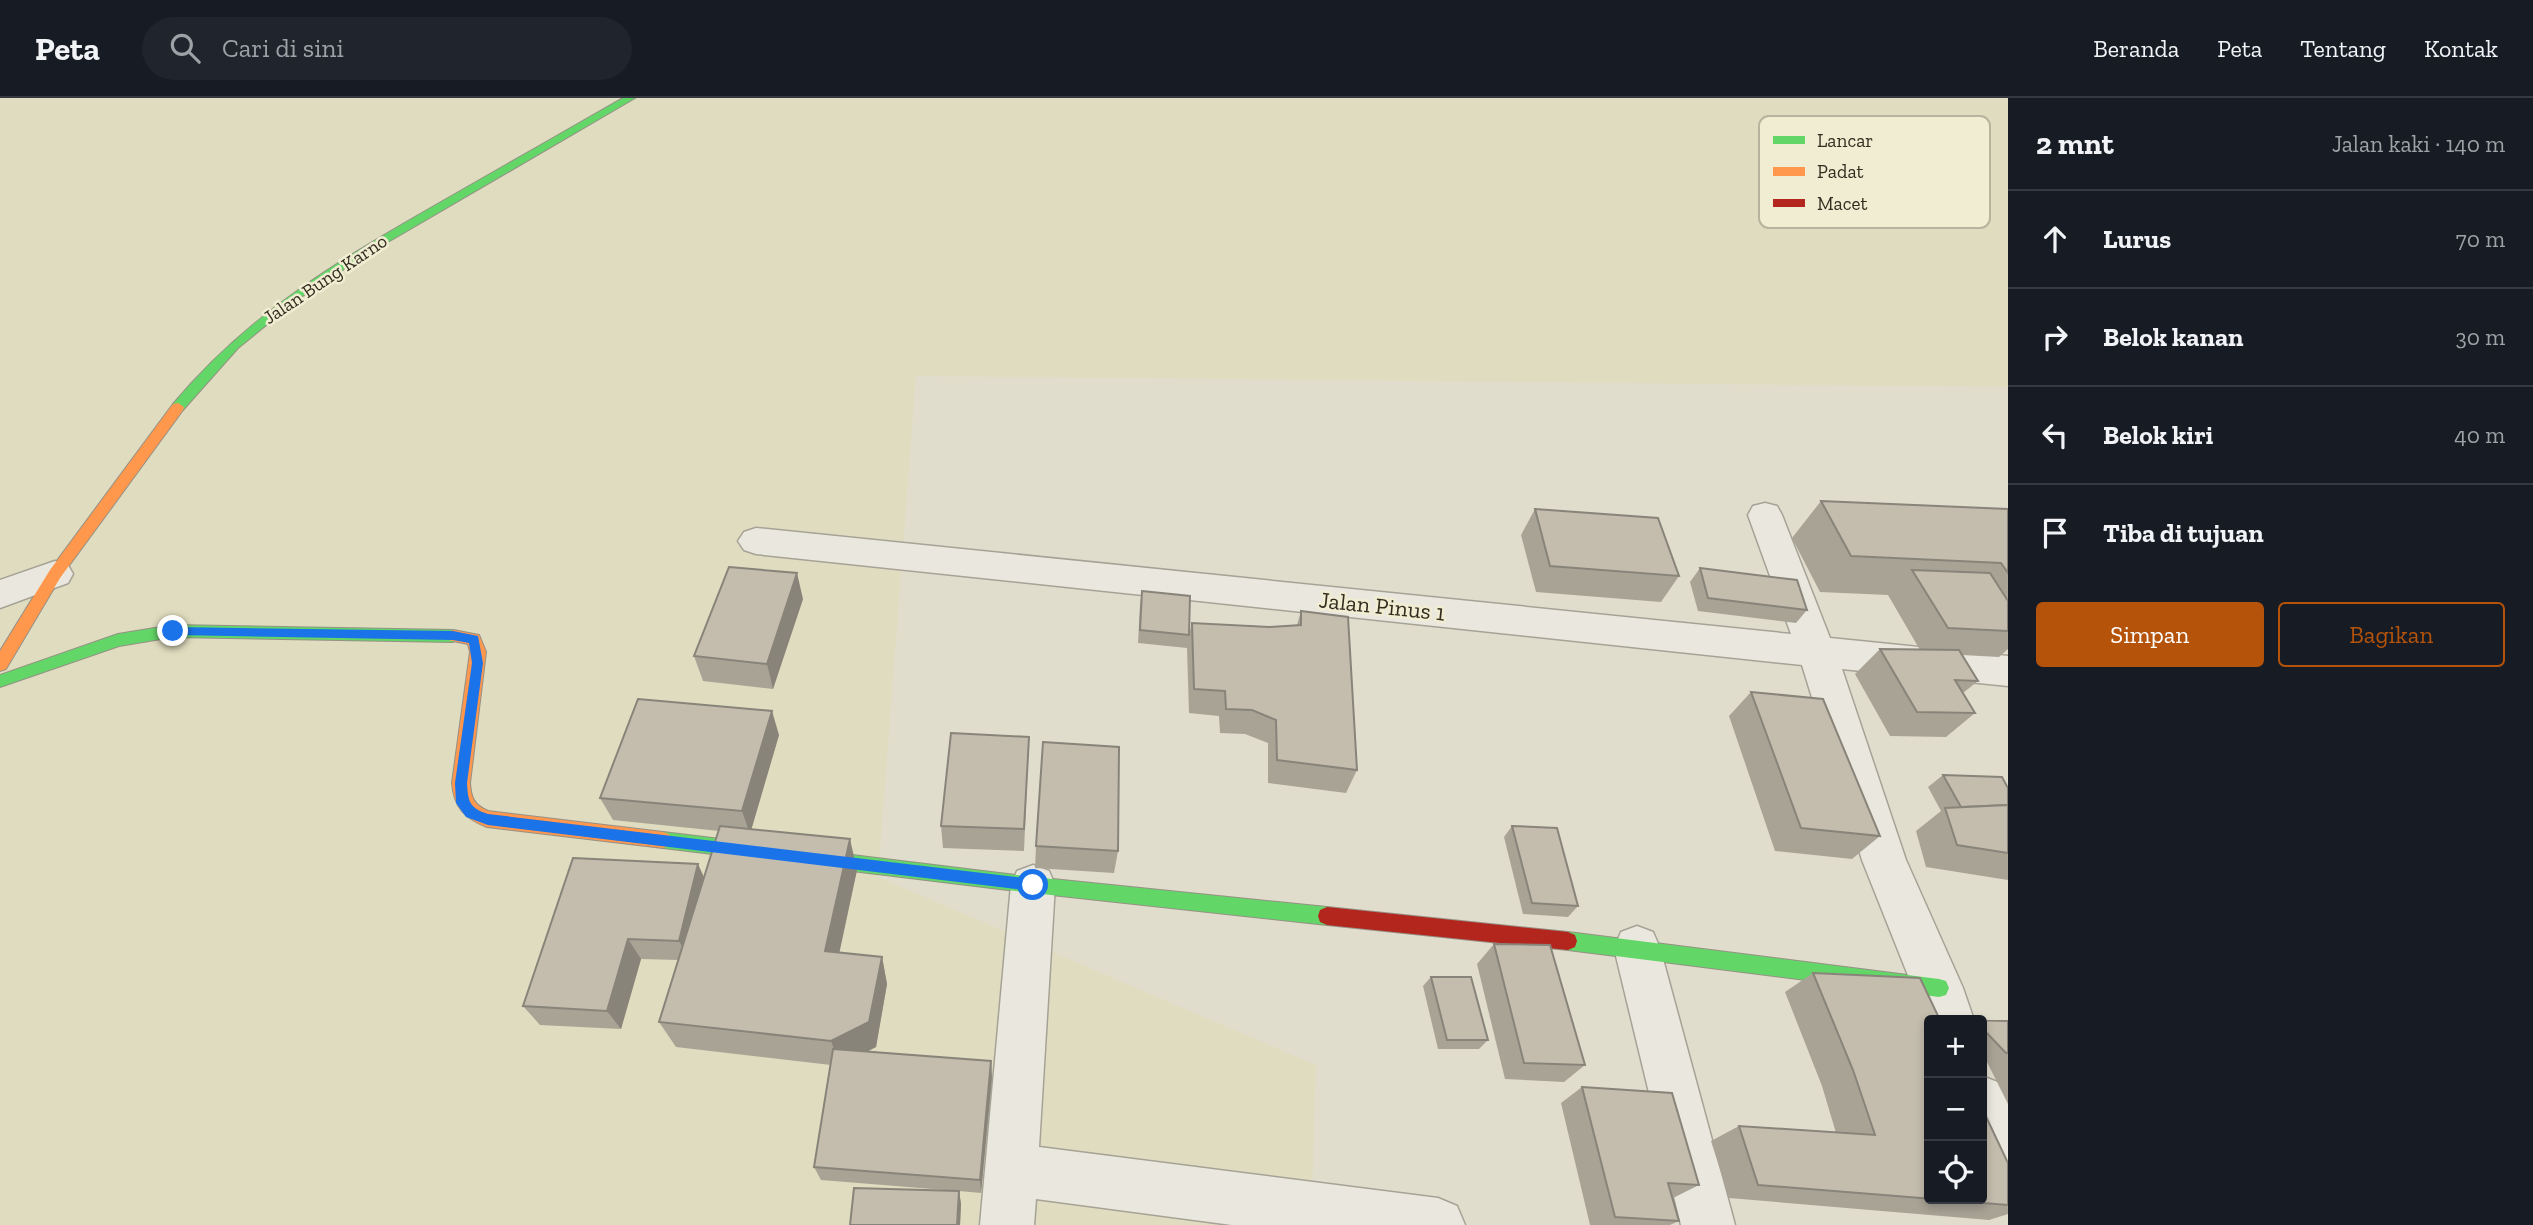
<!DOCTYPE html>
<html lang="id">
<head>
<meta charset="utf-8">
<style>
  body { margin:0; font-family:"Zilla Slab",serif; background:#20242c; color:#f1f3f6 }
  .controls { position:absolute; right:21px; bottom:21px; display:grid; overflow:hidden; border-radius:7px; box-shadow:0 4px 10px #0003 }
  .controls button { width:63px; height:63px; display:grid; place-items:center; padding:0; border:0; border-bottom:2px solid #363941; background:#171b24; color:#f1f3f6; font:35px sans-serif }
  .stop { position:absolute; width:21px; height:21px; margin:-16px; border:5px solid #1a73e8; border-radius:50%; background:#fff }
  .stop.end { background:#1a73e8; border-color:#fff; box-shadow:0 2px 7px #0008 }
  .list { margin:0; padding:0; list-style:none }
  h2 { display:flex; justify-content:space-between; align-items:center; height:91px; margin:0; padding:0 28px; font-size:30px }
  h2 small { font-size:23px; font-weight:400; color:#9ea1a6 }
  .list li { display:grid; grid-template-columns:46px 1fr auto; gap:21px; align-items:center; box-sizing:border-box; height:98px; padding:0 28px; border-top:2px solid #363941 }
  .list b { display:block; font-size:26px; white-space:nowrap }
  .list em { font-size:23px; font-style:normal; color:#9ea1a6 }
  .actions { display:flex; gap:14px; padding:21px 28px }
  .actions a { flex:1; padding:16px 0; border:2px solid #b45309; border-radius:7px; text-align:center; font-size:24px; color:#b45309 }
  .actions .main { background:#b45309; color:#fff }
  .icon { flex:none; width:38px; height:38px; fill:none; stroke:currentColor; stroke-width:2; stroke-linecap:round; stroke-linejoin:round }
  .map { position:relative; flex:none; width:2008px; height:1127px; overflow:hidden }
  header { display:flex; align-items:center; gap:42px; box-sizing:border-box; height:98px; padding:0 35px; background:#171b24; border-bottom:2px solid #363941 }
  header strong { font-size:33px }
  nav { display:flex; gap:38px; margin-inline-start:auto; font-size:24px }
  .search { width:490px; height:63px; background:#20242c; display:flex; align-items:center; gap:18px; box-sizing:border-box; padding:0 24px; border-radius:38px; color:#9ea1a6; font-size:26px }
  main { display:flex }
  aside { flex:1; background:#171b24 }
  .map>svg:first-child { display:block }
  .farmland { fill:#dfdcbf }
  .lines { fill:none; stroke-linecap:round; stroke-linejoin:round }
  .street-casing { stroke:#a6a296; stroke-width:3 }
  .fast-casing { stroke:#969186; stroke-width:2 }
  .slow-casing { stroke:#969186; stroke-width:2 }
  .jam-casing { stroke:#969186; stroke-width:2 }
  .street { fill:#eae8de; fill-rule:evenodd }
  .fast { fill:#63d668; fill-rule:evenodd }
  .slow { fill:#ff974d; fill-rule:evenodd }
  .jam { fill:#b3261e; fill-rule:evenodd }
  .wall { fill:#a9a396 }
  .shaded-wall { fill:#89847a }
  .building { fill:#c4bdae; stroke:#89847a; stroke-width:2 }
  .route { fill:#1a73e8 }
  .labels { text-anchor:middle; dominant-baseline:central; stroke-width:5; stroke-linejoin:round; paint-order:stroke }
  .far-street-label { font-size:19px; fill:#332c1f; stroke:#f1edd3 }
  .street-label { font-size:23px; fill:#332c1f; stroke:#f1edd3 }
  .key { fill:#f1edd3; stroke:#b8b39d; stroke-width:2 }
  .key-label { font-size:19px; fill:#332c1f }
</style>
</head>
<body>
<header>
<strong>Peta</strong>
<div class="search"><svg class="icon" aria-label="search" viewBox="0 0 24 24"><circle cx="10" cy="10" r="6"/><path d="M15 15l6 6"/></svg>Cari di sini</div>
<nav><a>Beranda</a><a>Peta</a><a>Tentang</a><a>Kontak</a></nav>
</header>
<main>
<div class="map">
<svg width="2008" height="1127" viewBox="0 0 2008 1127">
  <rect width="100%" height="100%" fill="#e1ddcd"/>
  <polygon class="farmland" points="0,0 2008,0 2008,289 916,278 878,779 1316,967 1311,1127 0,1127"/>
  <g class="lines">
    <g class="street-casing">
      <g id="street">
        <polygon points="1765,405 1777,408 1782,417 1830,540 2008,558 2008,588 1842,571 1906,762 1963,890 1974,922 1929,922 1929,930 1862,762 1802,567 756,456 744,452 738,443 744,434 756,430 1791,536 1748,417 1753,408"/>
        <polygon points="55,463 68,467 73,476 68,485 0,510 0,482"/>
        <polygon points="1033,767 1049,773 1055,787 1039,1049 1438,1100 1457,1108 1465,1127 1232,1127 1036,1101 1034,1127 980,1127 1011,787 1017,773"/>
        <polygon points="1637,828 1653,834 1660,850 1735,1127 1681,1127 1614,850 1621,834"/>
        <polygon points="1982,978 2000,985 2008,1005 2008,1094 1990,1086 1982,1068"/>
      </g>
    </g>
    <g class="fast-casing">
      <g id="fast">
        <path d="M 623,0 L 635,0 L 369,155 L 301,199 L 238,250 L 183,312 L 173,312 L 173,306 C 252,212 343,160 448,100 C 506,67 565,33 623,0 Z"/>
        <polygon points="173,527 453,532 461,538 453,544 173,539 119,548 0,589 0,577 118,536"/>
        <polygon points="663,734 1033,779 1327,809 1334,812 1336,818 1334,824 1327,827 1033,795 663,750 657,748 654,742 657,736"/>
        <polygon points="1568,834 1939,881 1946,883 1949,890 1946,897 1939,899 1568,852 1561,849 1559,843 1561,837"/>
      </g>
    </g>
    <g class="slow-casing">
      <g id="slow">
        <polygon points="178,305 184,309 183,312 60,480 6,571 0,573 0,553 50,472 173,306"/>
        <path d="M 453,532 L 479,537 L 486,554 L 470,685 C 471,700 474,707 488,713 L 663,734 L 669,736 L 672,742 L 669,748 L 663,750 L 487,729 C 464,720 454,709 452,685 L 470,554 L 468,546 L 448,542 L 445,538 L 448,534 Z"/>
      </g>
    </g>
    <g class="jam-casing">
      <polygon id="jam" points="1327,809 1568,834 1575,837 1577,843 1575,849 1568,852 1327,827 1320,824 1318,818 1320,812"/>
    </g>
    <use href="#street" class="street"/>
    <use href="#fast" class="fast"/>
    <use href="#slow" class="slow"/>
    <use href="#jam" class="jam"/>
  </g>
  <g class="wall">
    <polygon points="1821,403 2008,411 2008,551 1999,559 1962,557 1978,583 1963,595 1975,615 1946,639 1890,638 1855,576 1880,551 1920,552 1888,497 1820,494 1792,440"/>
    <polygon points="1535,411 1679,478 1661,504 1536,494 1521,437"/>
    <polygon points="1700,470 1807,512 1796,525 1698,513 1690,484"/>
    <polygon points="1142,493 1189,537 1192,525 1269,529 1297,527 1301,513 1357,672 1346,695 1268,685 1268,645 1245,636 1220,635 1219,618 1189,615 1187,550 1138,545 1140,507"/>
    <polygon points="803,501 773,591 703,583 694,558"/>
    <polygon points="1751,594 1880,738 1852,761 1775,753 1729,618"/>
    <polygon points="779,637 751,732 857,772 839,854 882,859 887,886 876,949 867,953 991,963 992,980 981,1095 959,1093 961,1106 960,1127 850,1127 945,1092 821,1082 814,1069 831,967 676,949 659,924 678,862 641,861 621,931 540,927 523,908 704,780 719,733 613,722 600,700"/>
    <polygon points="1029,639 1024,753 943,750 941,728"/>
    <polygon points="1943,677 2008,690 2008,782 1926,769 1916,733 1941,713 1928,689"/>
    <polygon points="1512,728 1578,808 1568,819 1523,816 1504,739"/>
    <polygon points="1036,748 1118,753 1114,775 1035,770"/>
    <polygon points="1494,846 1585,967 1564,984 1505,981 1477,866"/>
    <polygon points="1813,875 2008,1065 2008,1116 1989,1122 1729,1100 1711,1043 1739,1028 1836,1035 1822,988 1785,894"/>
    <polygon points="1431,879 1488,942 1479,951 1438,951 1423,888"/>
    <polygon points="1972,922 1973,922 2008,923 2008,1006 1987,964 1982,958 1982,922"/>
    <polygon points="1582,989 1699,1087 1673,1100 1679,1123 1670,1127 1590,1127 1561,1005"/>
  </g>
  <g class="shaded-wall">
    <polygon points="797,475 803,501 773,591 767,566"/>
    <polygon points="772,613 779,637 750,736 742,713"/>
    <polygon points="850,741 857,772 834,880 825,853"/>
    <polygon points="698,766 708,788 690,863 679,843"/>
    <polygon points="628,841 641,861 621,931 607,913"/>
    <polygon points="882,859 887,886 876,949 840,968 831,943"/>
    <polygon points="991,963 992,980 981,1095 980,1082"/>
    <polygon points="959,1093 961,1106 960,1127 957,1127"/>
  </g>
  <g class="building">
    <polygon points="1821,403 2008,411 2008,475 2001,465 1851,458"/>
    <polygon points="1535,411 1658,420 1679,478 1550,468"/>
    <polygon points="729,469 797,475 767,566 694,558"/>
    <polygon points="1700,470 1797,482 1807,512 1708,500"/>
    <polygon points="1912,472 1990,475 2008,503 2008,533 1948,530"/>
    <polygon points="1142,493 1190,498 1189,537 1140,532"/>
    <polygon points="1301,513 1348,519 1357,672 1277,662 1276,622 1252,612 1226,611 1225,593 1194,591 1192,525 1269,529 1301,527"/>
    <polygon points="1880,551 1959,552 1978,583 1955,582 1975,615 1917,614"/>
    <polygon points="1751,594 1823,601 1880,738 1801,730"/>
    <polygon points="638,601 772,613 742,713 600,700"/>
    <polygon points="951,635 1029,639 1024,731 941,728"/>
    <polygon points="1043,644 1119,649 1118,753 1036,748"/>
    <polygon points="1943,677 2002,679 2008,690 2008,707 1961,709"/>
    <polygon points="2008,707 2008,755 1957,747 1945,710"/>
    <polygon points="720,728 850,741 825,853 882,859 869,924 831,943 659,924"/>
    <polygon points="1512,728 1557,730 1578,808 1532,805"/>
    <polygon points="573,760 698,766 679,843 628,841 607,913 523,908"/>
    <polygon points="1494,846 1550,847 1585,967 1524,965"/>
    <polygon points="1813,875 1920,880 1940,922 1929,922 1929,1101 1982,1101 1982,1010 2008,1065 2008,1107 1758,1087 1739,1028 1875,1037 1853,972"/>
    <polygon points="1431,879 1471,879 1488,942 1447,942"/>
    <polygon points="1973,922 2008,923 2008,955 2006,955 1982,930 1982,922"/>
    <polygon points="833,951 991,963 980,1082 814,1069"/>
    <polygon points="1582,989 1672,995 1699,1087 1668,1085 1679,1123 1615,1119"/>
    <polygon points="854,1090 959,1093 957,1127 850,1127"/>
  </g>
  <path class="route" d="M 173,529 L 453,533 L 478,538 L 483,565 L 467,685 C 468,703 469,710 488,716 L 1033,781 L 1040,787 L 1033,793 L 488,727 L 466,719 L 456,705 L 455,685 L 472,565 L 469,545 L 453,542 L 173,537 L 167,533 Z"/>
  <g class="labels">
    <g class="far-street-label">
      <text transform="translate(325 181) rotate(-34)">Jalan Bung Karno</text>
    </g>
    <g class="street-label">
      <text transform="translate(1382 508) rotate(6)">Jalan Pinus 1</text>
    </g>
  </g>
  <rect x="1759" y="18" width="231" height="112" rx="10" class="key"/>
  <rect x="1773" y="38" width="32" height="8" fill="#63d668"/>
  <rect x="1773" y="69" width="32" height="9" fill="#ff974d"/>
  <rect x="1773" y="101" width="32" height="8" fill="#b3261e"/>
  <g class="key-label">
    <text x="1817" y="49">Lancar</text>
    <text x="1817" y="80">Padat</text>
    <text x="1817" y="112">Macet</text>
  </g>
</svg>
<div class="controls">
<button>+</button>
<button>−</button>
<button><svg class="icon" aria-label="locate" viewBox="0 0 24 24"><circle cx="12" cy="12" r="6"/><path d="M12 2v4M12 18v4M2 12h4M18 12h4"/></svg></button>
</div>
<div class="stop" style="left:1033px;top:787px"></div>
<div class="stop end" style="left:173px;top:533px"></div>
</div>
<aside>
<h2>2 mnt<small>Jalan kaki · 140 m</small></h2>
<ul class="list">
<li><svg class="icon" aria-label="ahead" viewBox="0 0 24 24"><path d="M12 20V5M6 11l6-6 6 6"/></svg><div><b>Lurus</b></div><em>70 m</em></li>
<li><svg class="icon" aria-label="right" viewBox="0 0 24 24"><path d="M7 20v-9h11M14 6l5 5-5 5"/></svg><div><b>Belok kanan</b></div><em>30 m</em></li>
<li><svg class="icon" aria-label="left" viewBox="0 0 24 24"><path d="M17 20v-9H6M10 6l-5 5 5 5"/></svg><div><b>Belok kiri</b></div><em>40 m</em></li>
<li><svg class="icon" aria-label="arrive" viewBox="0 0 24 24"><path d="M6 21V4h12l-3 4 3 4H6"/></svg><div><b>Tiba di tujuan</b></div></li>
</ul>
<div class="actions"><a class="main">Simpan</a><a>Bagikan</a></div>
</aside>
</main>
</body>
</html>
